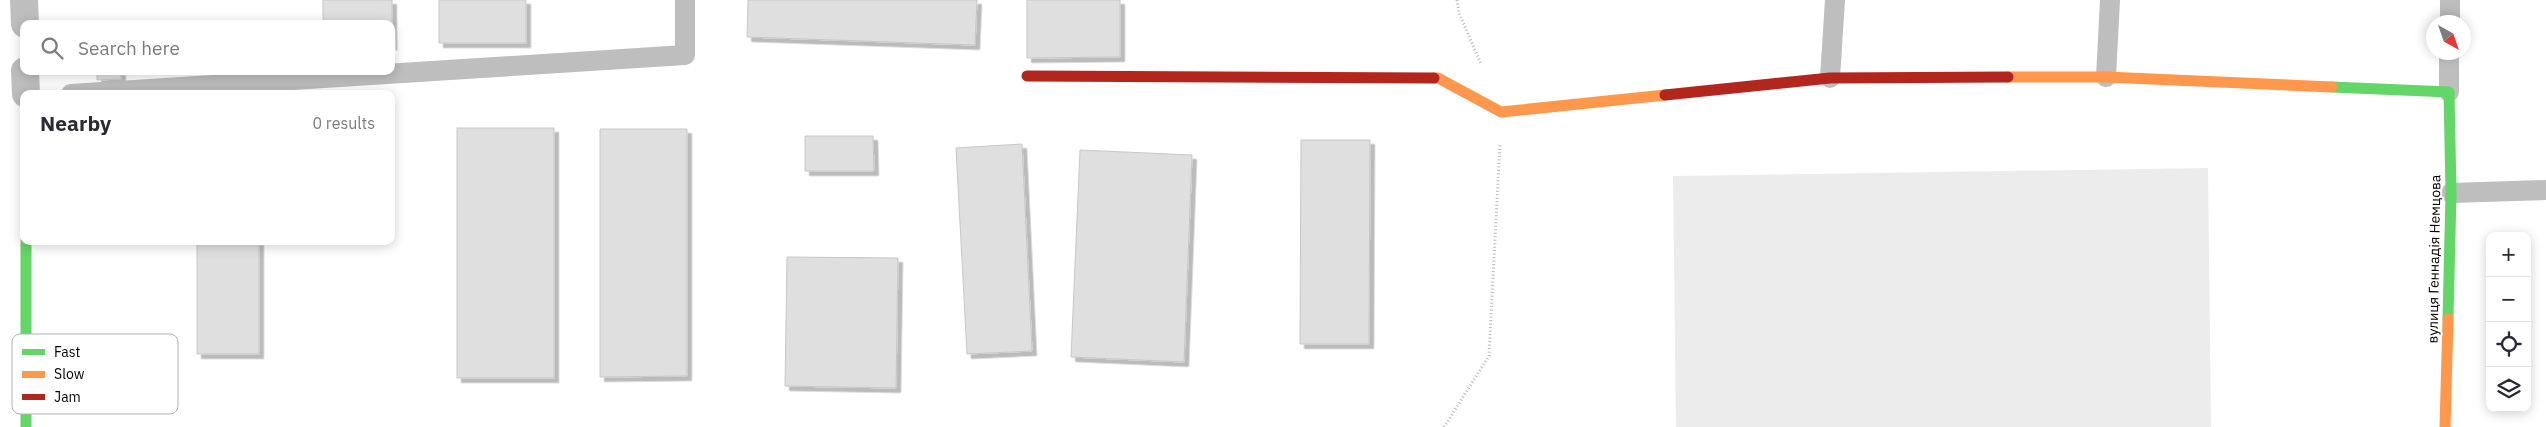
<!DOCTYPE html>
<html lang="en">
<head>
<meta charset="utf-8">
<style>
  body { margin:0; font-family:"IBM Plex Sans",sans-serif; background:#f2f2f3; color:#2b2b33 }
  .controls { position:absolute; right:15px; bottom:15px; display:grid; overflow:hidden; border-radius:10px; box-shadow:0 2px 12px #0003 }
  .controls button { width:45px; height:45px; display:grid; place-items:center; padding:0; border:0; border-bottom:1px solid #e1e1e2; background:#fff; color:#2b2b33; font:25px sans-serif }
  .compass { position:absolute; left:2426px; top:15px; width:45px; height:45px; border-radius:50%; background:#fff; box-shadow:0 2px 12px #0003; rotate:140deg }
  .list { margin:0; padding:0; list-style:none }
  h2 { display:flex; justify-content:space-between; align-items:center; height:65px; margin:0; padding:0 20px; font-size:21px }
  h2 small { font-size:16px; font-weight:400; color:#7c7c81 }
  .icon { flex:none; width:28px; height:28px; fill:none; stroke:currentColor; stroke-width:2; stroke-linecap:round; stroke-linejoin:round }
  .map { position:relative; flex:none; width:2546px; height:427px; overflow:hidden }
  .search { position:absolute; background:#fff; box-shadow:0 2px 12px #0003; left:20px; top:20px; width:375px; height:55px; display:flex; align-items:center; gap:12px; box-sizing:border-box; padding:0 18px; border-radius:10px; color:#7c7c81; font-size:19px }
  .panel { position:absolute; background:#fff; box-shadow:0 2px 12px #0003; left:20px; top:90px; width:375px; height:155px; border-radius:10px }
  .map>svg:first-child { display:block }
  .green { fill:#ececec }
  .building { fill:#dfdfdf; stroke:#c7c7c7; filter:url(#shadow) }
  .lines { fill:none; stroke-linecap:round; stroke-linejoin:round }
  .path { stroke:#b9b9b9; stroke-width:3; stroke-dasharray:1 2.5; stroke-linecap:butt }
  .lane { stroke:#bebebe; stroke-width:20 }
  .street { stroke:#bebebe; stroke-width:28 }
  .fast { stroke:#63d668; stroke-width:11 }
  .slow { stroke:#ff974d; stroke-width:11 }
  .jam { stroke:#b3261e; stroke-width:11 }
  .labels { text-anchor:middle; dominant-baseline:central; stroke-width:4; stroke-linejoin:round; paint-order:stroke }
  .street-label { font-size:14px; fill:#000; stroke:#fff }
  .key { fill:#fff; stroke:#b2b2b2; stroke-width:1 }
  .key-label { font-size:14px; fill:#000 }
</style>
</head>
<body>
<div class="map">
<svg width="2546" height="427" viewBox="0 0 2546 427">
  <defs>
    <filter id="shadow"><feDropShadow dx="4.5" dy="4.5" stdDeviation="0" flood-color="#0004"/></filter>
  </defs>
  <rect width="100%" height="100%" fill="#fff"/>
  <polygon class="green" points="2208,168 2211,427 1676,427 1673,176"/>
  <g class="building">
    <polygon points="323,0 392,0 392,46 391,24 323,24"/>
    <rect x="439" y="0" width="87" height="43"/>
    <polygon points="748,0 977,0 975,45 747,37"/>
    <polygon points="1027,0 1120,0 1120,57 1027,58"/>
    <polygon points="97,71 121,71 121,79 97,80"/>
    <rect x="457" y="128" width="97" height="250"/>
    <polygon points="600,129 687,129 687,376 600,377"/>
    <polygon points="805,136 873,136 874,171 805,171"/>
    <polygon points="1301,140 1370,140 1369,344 1300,344"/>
    <polygon points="1022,144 1032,351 967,354 956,148"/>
    <polygon points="1080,150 1192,155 1184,362 1071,357"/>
    <rect x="197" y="241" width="62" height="113"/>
    <polygon points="787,257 898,258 896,388 785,386"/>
  </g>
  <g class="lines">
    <g class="path">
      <polyline points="1457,0 1459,13 1481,64"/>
      <polyline points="1444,427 1489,356 1500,143"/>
    </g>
    <g class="lane">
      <polyline points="2450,22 2450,0"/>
      <polyline points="2106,77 2110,0"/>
      <polyline points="1830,78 1835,0"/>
      <polyline points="2449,92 2449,52"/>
      <polyline points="71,94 685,55 685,0"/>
      <polyline points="2451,193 2546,190"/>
    </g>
    <g class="street">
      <polyline points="24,0 25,24"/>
      <polyline points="25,71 26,94"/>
    </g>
    <g class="fast">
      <polyline points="2332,87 2449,92 2451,193 2448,319"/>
      <polyline points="26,241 26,427"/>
    </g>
    <g class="slow">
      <polyline points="2008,77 2106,77 2332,87"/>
      <polyline points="1434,78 1438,78 1501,112 1665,95"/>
      <polyline points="2445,427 2448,319"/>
    </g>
    <g class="jam">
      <polyline points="1027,76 1434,78"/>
      <polyline points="1665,95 1830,78 2008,77"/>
    </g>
  </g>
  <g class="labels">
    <g class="street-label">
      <text transform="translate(2434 259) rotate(-89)">вулиця Геннадія Немцова</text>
    </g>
  </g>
  <rect x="12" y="334" width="166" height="80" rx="8" class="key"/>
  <rect x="22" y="349" width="23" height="6" fill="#63d668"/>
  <rect x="22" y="371" width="23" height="7" fill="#ff974d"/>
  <rect x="22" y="394" width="23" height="6" fill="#b3261e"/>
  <g class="key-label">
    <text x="54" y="357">Fast</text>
    <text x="54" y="379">Slow</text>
    <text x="54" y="402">Jam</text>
  </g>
</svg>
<div class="controls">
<button>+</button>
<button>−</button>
<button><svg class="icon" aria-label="locate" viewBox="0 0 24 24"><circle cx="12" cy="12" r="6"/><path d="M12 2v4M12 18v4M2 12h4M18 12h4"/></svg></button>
<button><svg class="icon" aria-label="layers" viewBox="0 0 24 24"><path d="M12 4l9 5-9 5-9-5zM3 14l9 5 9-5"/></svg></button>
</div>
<svg class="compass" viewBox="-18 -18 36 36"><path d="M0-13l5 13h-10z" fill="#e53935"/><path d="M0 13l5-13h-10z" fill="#7c7c81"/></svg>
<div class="search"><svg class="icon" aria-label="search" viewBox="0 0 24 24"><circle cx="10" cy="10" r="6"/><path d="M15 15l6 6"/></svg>Search here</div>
<section class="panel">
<h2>Nearby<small>0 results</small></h2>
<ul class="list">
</ul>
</section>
</div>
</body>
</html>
